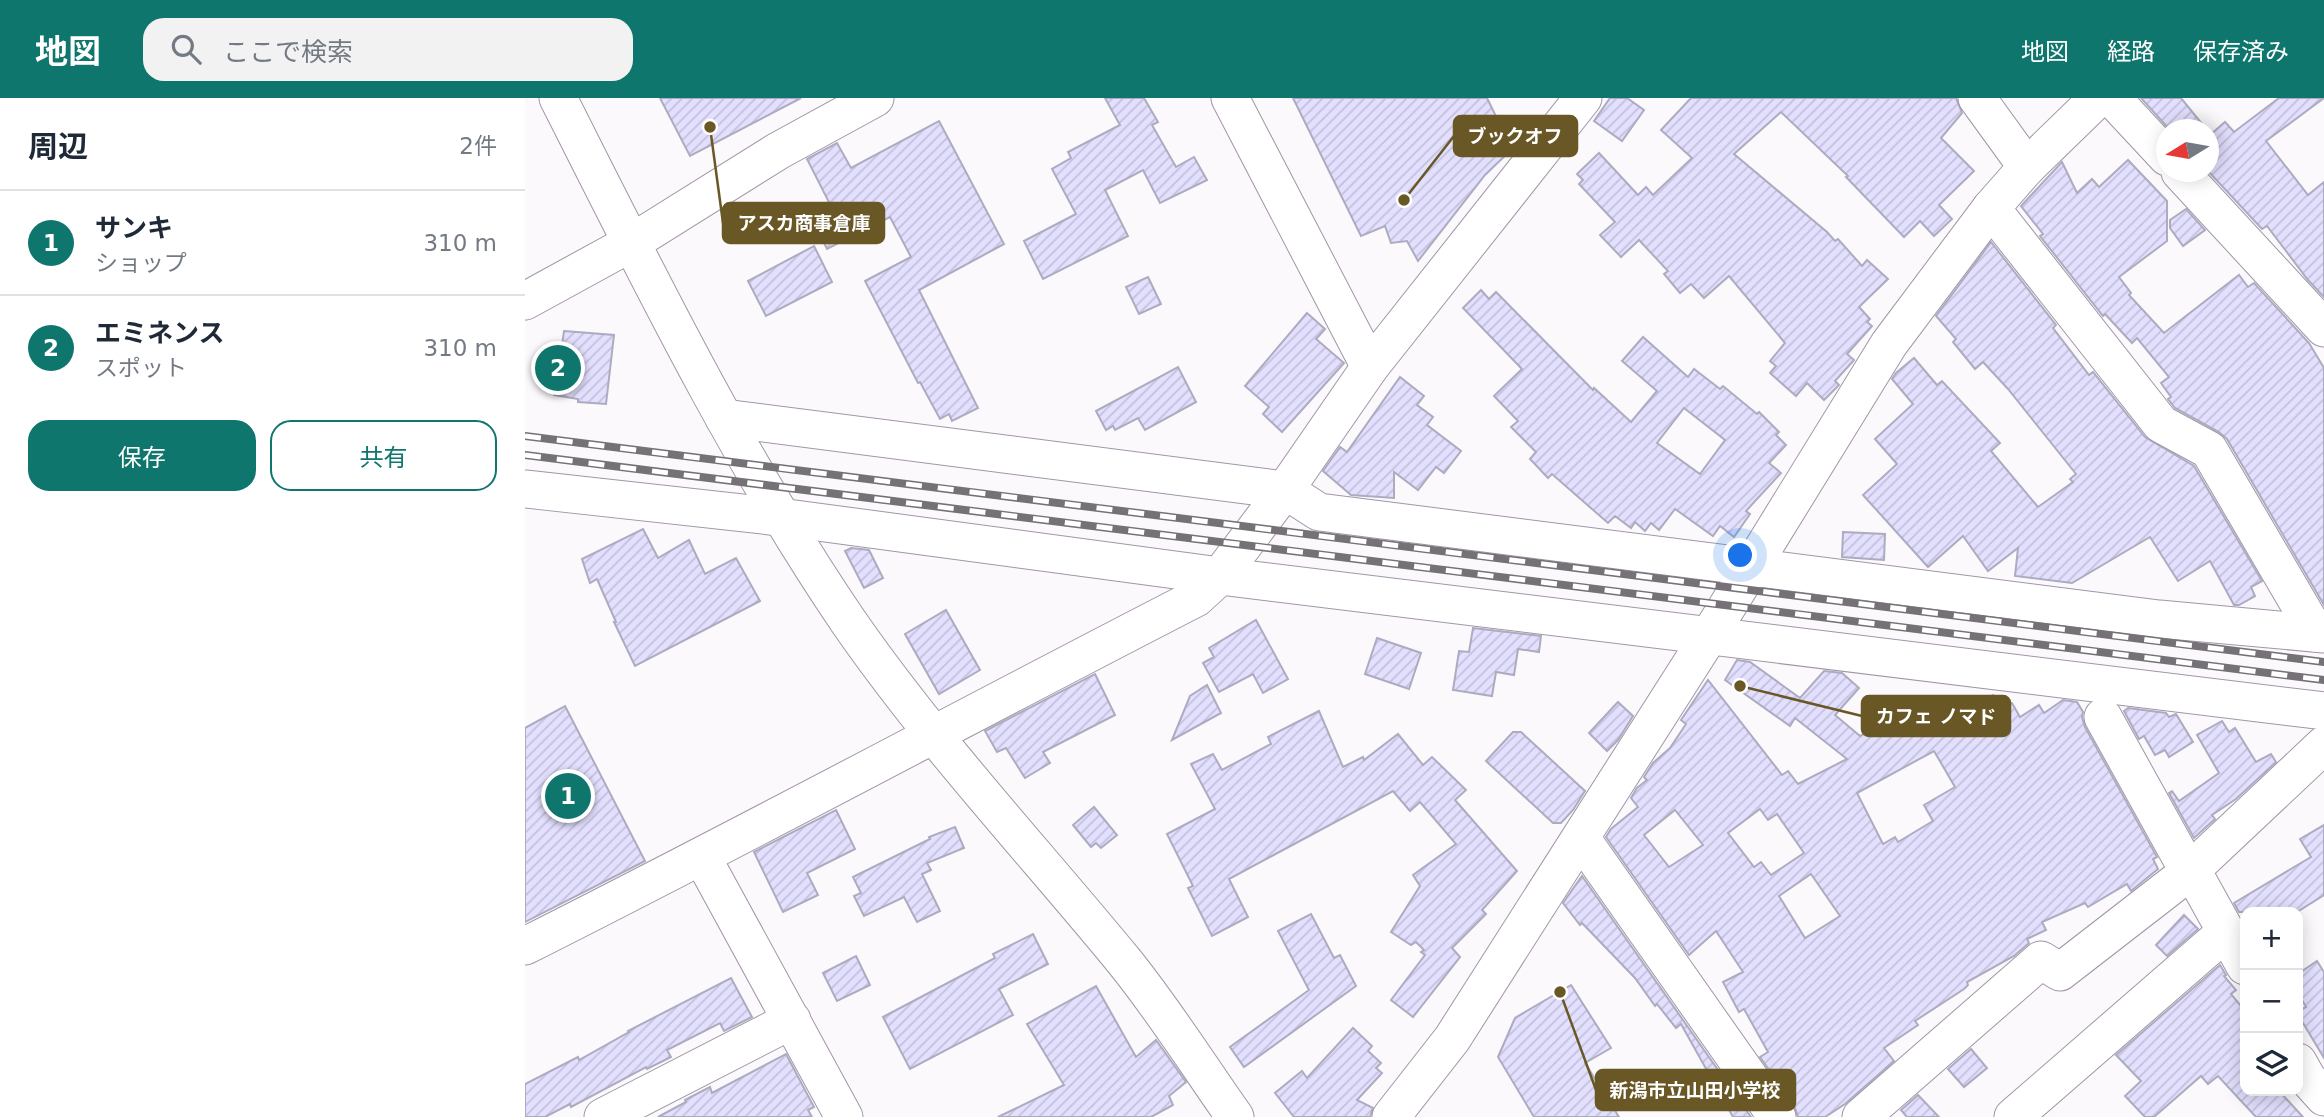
<!DOCTYPE html>
<html lang="ja">
<head>
<meta charset="utf-8">
<style>
  body { margin:0; font-family:"DejaVu Sans","Noto Sans JP",sans-serif; background:#f2f2f3; color:#1f2937 }
  .controls { position:absolute; right:21px; bottom:21px; display:grid; overflow:hidden; border-radius:14px; box-shadow:0 4px 18px #0003 }
  .controls button { width:63px; height:63px; display:grid; place-items:center; padding:0; border:0; border-bottom:2px solid #e0e1e3; background:#fff; color:#1f2937; font:35px sans-serif }
  .compass { position:absolute; left:1631px; top:21px; width:63px; height:63px; border-radius:50%; background:#fff; box-shadow:0 4px 18px #0003; rotate:259deg }
  .you { position:absolute; left:1216px; top:458px; width:24px; height:24px; margin:-18px; border:5px solid #fff; border-radius:50%; background:#1a73e8; box-shadow:0 0 0 10px #1a73e833 }
  .badge { display:grid; place-items:center; width:46px; height:46px; border-radius:50%; background:#0f766e; color:#fff; font-size:23px; font-weight:700 }
  .pin { position:absolute; translate:-50% -50%; border:4px solid #fff; box-shadow:0 2px 7px #0006 }
  .list { margin:0; padding:0; list-style:none }
  h2 { display:flex; justify-content:space-between; align-items:center; height:91px; margin:0; padding:0 28px; font-size:30px }
  h2 small { font-size:23px; font-weight:400; color:#747a83 }
  .list li { display:grid; grid-template-columns:46px 1fr auto; gap:21px; align-items:center; box-sizing:border-box; height:105px; padding:0 28px; border-top:2px solid #e0e1e3 }
  .list b { display:block; font-size:26px; white-space:nowrap }
  .list p { margin:0; font-size:23px; white-space:nowrap; color:#747a83 }
  .list em { font-size:23px; font-style:normal; color:#747a83 }
  .actions { display:flex; gap:14px; padding:21px 28px }
  .actions a { flex:1; padding:16px 0; border:2px solid #0f766e; border-radius:21px; text-align:center; font-size:24px; color:#0f766e }
  .actions .main { background:#0f766e; color:#fff }
  .icon { flex:none; width:38px; height:38px; fill:none; stroke:currentColor; stroke-width:2; stroke-linecap:round; stroke-linejoin:round }
  .map { position:relative; flex:none; width:1799px; height:1019px; overflow:hidden }
  header { display:flex; align-items:center; gap:42px; box-sizing:border-box; height:98px; padding:0 35px; background:#0f766e; color:#fff }
  header strong { font-size:33px }
  nav { display:flex; gap:38px; margin-inline-start:auto; font-size:24px }
  .search { width:490px; height:63px; background:#f2f2f3; display:flex; align-items:center; gap:18px; box-sizing:border-box; padding:0 24px; border-radius:21px; color:#747a83; font-size:26px }
  main { display:flex }
  aside { flex:1; background:#fff }
  .map>svg:first-child { display:block }
  .building { fill:url(#building-hatch); stroke:#adabc0; stroke-width:2; fill-rule:evenodd }
  .lines { fill:none; stroke-linecap:round; stroke-linejoin:round }
  .minor-casing { stroke:#a295a7; stroke-width:39 }
  .minor { stroke:#fff; stroke-width:37 }
  .rail-casing { stroke:#757177; stroke-width:8 }
  .rail { stroke:#fff; stroke-width:5; stroke-dasharray:16; stroke-linecap:butt }
  .leader { fill:none; stroke:#695826; stroke-width:2.5 }
  .callout-dot { fill:#695826; stroke:#fff; stroke-width:2.5 }
  .callout { fill:#695826; stroke:#695826; stroke-width:2.5 }
  .callout-label { font-size:19px; text-anchor:middle; font-weight:bold; fill:#fff }
</style>
</head>
<body>
<header>
<strong>地図</strong>
<div class="search"><svg class="icon" aria-label="search" viewBox="0 0 24 24"><circle cx="10" cy="10" r="6"/><path d="M15 15l6 6"/></svg>ここで検索</div>
<nav><a>地図</a><a>経路</a><a>保存済み</a></nav>
</header>
<main>
<aside>
<h2>周辺<small>2件</small></h2>
<ul class="list">
<li><span class="badge">1</span><div><b>サンキ</b><p>ショップ</p></div><em>310 m</em></li>
<li><span class="badge">2</span><div><b>エミネンス</b><p>スポット</p></div><em>310 m</em></li>
</ul>
<div class="actions"><a class="main">保存</a><a>共有</a></div>
</aside>
<div class="map">
<svg width="1799" height="1019" viewBox="0 0 1799 1019">
  <defs>
    <pattern id="building-hatch" width="6" height="6" patternUnits="userSpaceOnUse" patternTransform="scale(1.75)"><rect width="6" height="6" fill="#e3e0ff"/><path d="M-1 1l2-2M0 6l6-6M5 7l2-2" fill="none" stroke="#c3c0db"/></pattern>
  </defs>
  <rect width="100%" height="100%" fill="#fbf9fc"/>
  <g class="building">
    <polygon points="135,0 276,0 165,58"/>
    <polygon points="580,0 619,0 633,24 627,27 651,69 669,59 682,82 635,105 618,72 580,92 603,138 518,181 499,143 551,116 527,71 546,60 543,54 595,27"/>
    <polygon points="768,0 962,0 987,51 960,77 893,163 882,143 866,145 860,128 836,138"/>
    <polygon points="1085,0 1102,0 1119,12 1097,43 1069,23"/>
    <polygon points="1166,0 1431,0 1437,15 1416,40 1449,73 1414,107 1427,121 1409,138 1395,123 1379,139 1321,79 1323,78 1256,14 1209,56 1302,134 1310,143 1313,141 1337,168 1342,162 1363,181 1334,209 1345,221 1342,224 1347,228 1322,256 1329,262 1310,283 1314,287 1299,302 1282,285 1271,298 1245,275 1251,268 1245,263 1260,245 1204,178 1179,200 1166,186 1155,195 1139,176 1143,173 1114,142 1096,159 1075,137 1090,124 1054,86 1058,82 1052,76 1074,55 1113,97 1121,89 1128,97 1167,60 1136,32"/>
    <polygon points="1616,0 1656,0 1682,32 1645,32"/>
    <polygon points="1754,0 1799,0 1741,43 1783,97 1799,84 1799,199 1783,182 1742,128 1737,131 1684,74 1684,38 1700,24 1709,34"/>
    <polygon points="414,23 479,146 394,192 453,310 427,323 424,316 415,321 395,284 393,285 340,183 386,159 365,119 302,151 292,131 312,120 282,61 312,45 326,70"/>
    <polygon points="1603,62 1642,103 1642,143 1594,179 1606,195 1604,197 1639,235 1714,177 1723,189 1729,185 1784,245 1799,270 1799,507 1702,341 1694,334 1650,310 1643,301 1646,299 1636,285 1644,279 1612,240 1607,245 1580,216 1578,218 1515,138 1518,136 1496,108 1537,64 1552,95 1567,81 1574,89"/>
    <polygon points="1661,111 1680,132 1658,148 1645,130 1645,122"/>
    <polygon points="1466,144 1531,227 1528,230 1564,277 1568,274 1620,339 1669,368 1737,483 1726,489 1730,498 1714,507 1709,507 1685,463 1653,483 1625,439 1547,485 1490,478 1493,450 1463,473 1438,438 1403,469 1338,397 1372,366 1350,341 1388,306 1367,281 1371,275 1389,260 1412,287 1417,283 1475,345 1466,353 1513,409 1548,384 1545,381 1551,376 1483,291 1458,264 1450,271 1428,244 1431,241 1411,218"/>
    <polygon points="289,148 307,184 241,218 223,183"/>
    <polygon points="623,179 636,206 614,216 601,189"/>
    <path d="M 956,192 L 964,201 L 971,194 L 1068,292 L 1069,290 L 1106,324 L 1132,293 L 1097,263 L 1118,239 L 1163,279 L 1169,271 L 1195,291 L 1198,288 L 1232,316 L 1234,314 L 1254,334 L 1251,337 L 1261,347 L 1244,365 L 1256,375 L 1221,413 L 1225,416 L 1209,439 L 1195,428 L 1188,438 L 1150,411 L 1134,432 L 1126,425 L 1120,433 L 1110,424 L 1106,430 L 1090,418 L 1083,425 L 1027,376 L 1023,380 L 1005,361 L 1011,354 L 986,329 L 993,323 L 969,298 L 997,271 L 938,210 ZM 1159,310 L 1200,342 L 1175,376 L 1132,345 Z"/>
    <polygon points="782,215 800,231 791,241 819,265 757,334 738,316 744,309 720,288"/>
    <polygon points="39,233 89,237 81,306 53,304 53,301 29,297 30,287 12,284 16,253 36,255"/>
    <polygon points="653,269 671,304 620,332 613,320 590,332 588,328 581,332 571,313"/>
    <polygon points="875,279 899,298 892,307 908,319 902,327 936,353 919,375 911,369 893,392 869,374 869,400 826,397 798,373 815,349 822,354"/>
    <polygon points="118,431 133,460 164,442 180,476 211,460 235,503 110,568 89,524 91,524 72,481 65,485 57,461"/>
    <polygon points="1318,434 1360,436 1359,462 1317,459"/>
    <polygon points="326,450 344,452 358,480 339,490 320,453"/>
    <polygon points="421,512 455,572 414,596 380,536"/>
    <polygon points="731,522 763,581 738,595 728,576 694,594 678,565 689,559 684,550"/>
    <polygon points="948,530 1016,538 1014,554 993,551 989,577 971,574 967,598 928,592 934,553 944,554"/>
    <polygon points="852,540 896,555 884,591 840,576"/>
    <path d="M 1212,562 L 1225,564 L 1275,600 L 1299,573 L 1317,575 L 1334,590 L 1310,617 L 1335,638 L 1371,619 L 1379,634 L 1420,613 L 1425,622 L 1468,597 L 1476,611 L 1487,605 L 1495,619 L 1514,607 L 1519,615 L 1538,602 L 1552,604 L 1558,614 L 1557,619 L 1560,629 L 1632,759 L 1628,761 L 1633,771 L 1606,793 L 1602,786 L 1563,809 L 1560,805 L 1517,824 L 1521,832 L 1502,841 L 1504,845 L 1489,858 L 1442,884 L 1443,887 L 1439,891 L 1390,923 L 1393,927 L 1359,950 L 1369,963 L 1320,1006 L 1300,1019 L 1273,1019 L 1269,1007 L 1235,959 L 1243,954 L 1219,911 L 1214,914 L 1198,884 L 1218,874 L 1191,833 L 1164,857 L 1081,739 L 1086,731 L 1113,709 L 1106,700 L 1112,690 L 1122,682 L 1119,679 L 1128,665 L 1145,650 L 1161,626 L 1156,622 L 1183,582 L 1257,677 L 1263,673 L 1273,686 L 1322,661 L 1270,620 L 1265,628 L 1200,582 ZM 1409,653 L 1430,689 L 1399,707 L 1408,723 L 1373,744 L 1370,739 L 1358,746 L 1332,695 ZM 1235,711 L 1243,722 L 1252,716 L 1279,755 L 1246,777 L 1236,764 L 1229,769 L 1203,735 ZM 1150,712 L 1178,747 L 1144,769 L 1119,737 ZM 1286,776 L 1315,818 L 1280,840 L 1254,798 Z"/>
    <polygon points="570,576 590,617 518,654 525,665 500,680 481,650 472,654 460,633"/>
    <polygon points="682,587 696,615 647,642 665,598"/>
    <polygon points="1093,604 1108,618 1093,642 1082,653 1064,635"/>
    <polygon points="40,608 120,763 0,824 0,630"/>
    <polygon points="1603,610 1641,615 1644,619 1651,616 1668,644 1644,659 1640,652 1630,657 1619,638 1614,641 1599,613"/>
    <polygon points="794,613 818,669 838,659 839,662 873,636 898,667 907,659 941,692 930,702 992,773 957,812 961,816 927,850 935,859 888,919 866,902 900,857 896,854 899,852 891,844 886,847 866,834 895,788 888,777 931,746 895,704 885,713 868,693 704,781 723,819 687,838 663,790 668,788 642,736 690,711 666,666 688,656 697,672 746,646 743,639"/>
    <polygon points="1697,623 1704,634 1710,630 1731,664 1746,656 1751,664 1711,701 1687,717 1690,721 1669,740 1644,695 1647,693 1654,703 1694,675 1672,637"/>
    <polygon points="988,634 996,634 1060,693 1048,712 1036,725 1028,725 961,663"/>
    <polygon points="569,709 592,737 576,750 571,745 566,749 548,727"/>
    <polygon points="311,712 330,751 282,775 293,797 258,814 229,754"/>
    <polygon points="1799,727 1799,797 1772,814 1714,814 1709,805 1786,759 1775,741"/>
    <polygon points="430,729 439,750 402,765 406,772 397,776 415,813 392,824 379,799 339,818 329,798 336,795 328,779 405,741 404,739"/>
    <polygon points="1057,778 1226,1019 1208,1019 1156,926 1151,930 1132,906 1130,908 1110,880 1057,825 1055,827 1038,805"/>
    <polygon points="786,816 809,860 815,857 831,888 719,969 705,949 784,892 753,833"/>
    <polygon points="1659,817 1673,831 1642,858 1631,847"/>
    <polygon points="508,836 523,866 474,891 488,917 385,971 358,919 470,860 468,856"/>
    <polygon points="331,858 345,887 312,903 298,875"/>
    <polygon points="1792,863 1799,874 1799,960 1775,920 1775,912 1781,909 1773,895 1773,876"/>
    <polygon points="1695,867 1701,877 1699,878 1711,892 1706,896 1720,913 1720,993 1754,993 1778,1019 1731,1019 1693,978 1683,986 1676,978 1629,1019 1620,1019 1600,998 1616,983 1591,957"/>
    <polygon points="206,880 227,919 199,933 195,925 142,952 146,959 122,971 121,969 46,1009 45,1006 20,1019 0,1019 0,986 53,959 54,962 104,934 103,933"/>
    <polygon points="1046,887 1086,950 1060,965 1094,1019 1009,1019 973,959 990,920"/>
    <polygon points="571,888 611,959 631,942 661,984 644,998 648,1007 626,1019 473,1019 539,987 502,926"/>
    <polygon points="828,930 847,948 843,953 856,965 851,970 857,975 832,1002 848,1010 845,1019 769,1019 750,995 777,973 782,980"/>
    <polygon points="1446,951 1462,970 1439,989 1423,971"/>
    <polygon points="261,956 289,1009 283,1012 287,1019 133,1019 161,1004 160,1002 185,989 187,995"/>
    <polygon points="1393,997 1414,1019 1382,1019 1376,1012"/>
  </g>
  <g class="lines">
    <g class="minor-casing">
      <g id="minor">
        <path d="M 33,0 C 123,178 211,358 323,523 C 406,643 507,751 599,863 C 638,911 674,968 710,1019"/>
        <polyline points="705,0 845,269"/>
        <polyline points="1452,0 1502,69"/>
        <polyline points="1587,0 1642,59"/>
        <polyline points="1655,74 1799,230"/>
        <polyline points="1466,110 1636,326 1684,352 1791,535"/>
        <polyline points="0,203 106,145 253,53 350,0"/>
        <polyline points="199,320 760,392 845,269 1058,0"/>
        <polyline points="0,391 255,419 695,478 1799,613"/>
        <polyline points="1578,619 1664,774 1674,785 1720,868"/>
        <polyline points="1056,740 1252,1019"/>
        <polyline points="177,759 319,1019"/>
        <path d="M 0,848 C 225,735 447,615 671,500 L 695,478 L 760,392 L 794,414 L 1634,521 L 1799,536"/>
        <polyline points="1773,964 1782,980 1799,999"/>
        <polyline points="78,1019 267,922"/>
        <polyline points="866,1019 927,941 1184,538 1364,246 1466,110 1502,69 1573,0"/>
        <polyline points="1336,1019 1516,862 1535,874 1664,774 1799,647"/>
        <polyline points="1488,1019 1701,834"/>
      </g>
    </g>
    <use href="#minor" class="minor"/>
    <g class="rail-casing">
      <g id="rail">
        <polyline points="0,338 1799,564"/>
        <polyline points="0,357 1799,582"/>
      </g>
    </g>
    <use href="#rail" class="rail"/>
  </g>
  <path class="leader" d="M879 102L929 38M185 29L198 125M1215 588L1337 618M1035 894L1071 992"/>
  <g class="callout-dot">
    <circle cx="879" cy="102" r="7"/>
    <circle cx="185" cy="29" r="7"/>
    <circle cx="1215" cy="588" r="7"/>
    <circle cx="1035" cy="894" r="7"/>
  </g>
  <g class="callout">
    <rect x="929" y="18" width="123" height="40" rx="7"/>
    <rect x="198" y="105" width="161" height="40" rx="7"/>
    <rect x="1337" y="598" width="148" height="40" rx="7"/>
    <rect x="1071" y="972" width="199" height="40" rx="7"/>
  </g>
  <g class="callout-label">
    <text x="990" y="45">ブックオフ</text>
    <text x="279" y="132">アスカ商事倉庫</text>
    <text x="1411" y="625">カフェ ノマド</text>
    <text x="1170" y="999">新潟市立山田小学校</text>
  </g>
</svg>
<div class="controls">
<button>+</button>
<button>−</button>
<button><svg class="icon" aria-label="layers" viewBox="0 0 24 24"><path d="M12 4l9 5-9 5-9-5zM3 14l9 5 9-5"/></svg></button>
</div>
<svg class="compass" viewBox="-18 -18 36 36"><path d="M0-13l5 13h-10z" fill="#e53935"/><path d="M0 13l5-13h-10z" fill="#747a83"/></svg>
<div class="you"></div>
<div class="pin badge" style="left:43px;top:698px">1</div>
<div class="pin badge" style="left:33px;top:270px">2</div>
</div>
</main>
</body>
</html>
